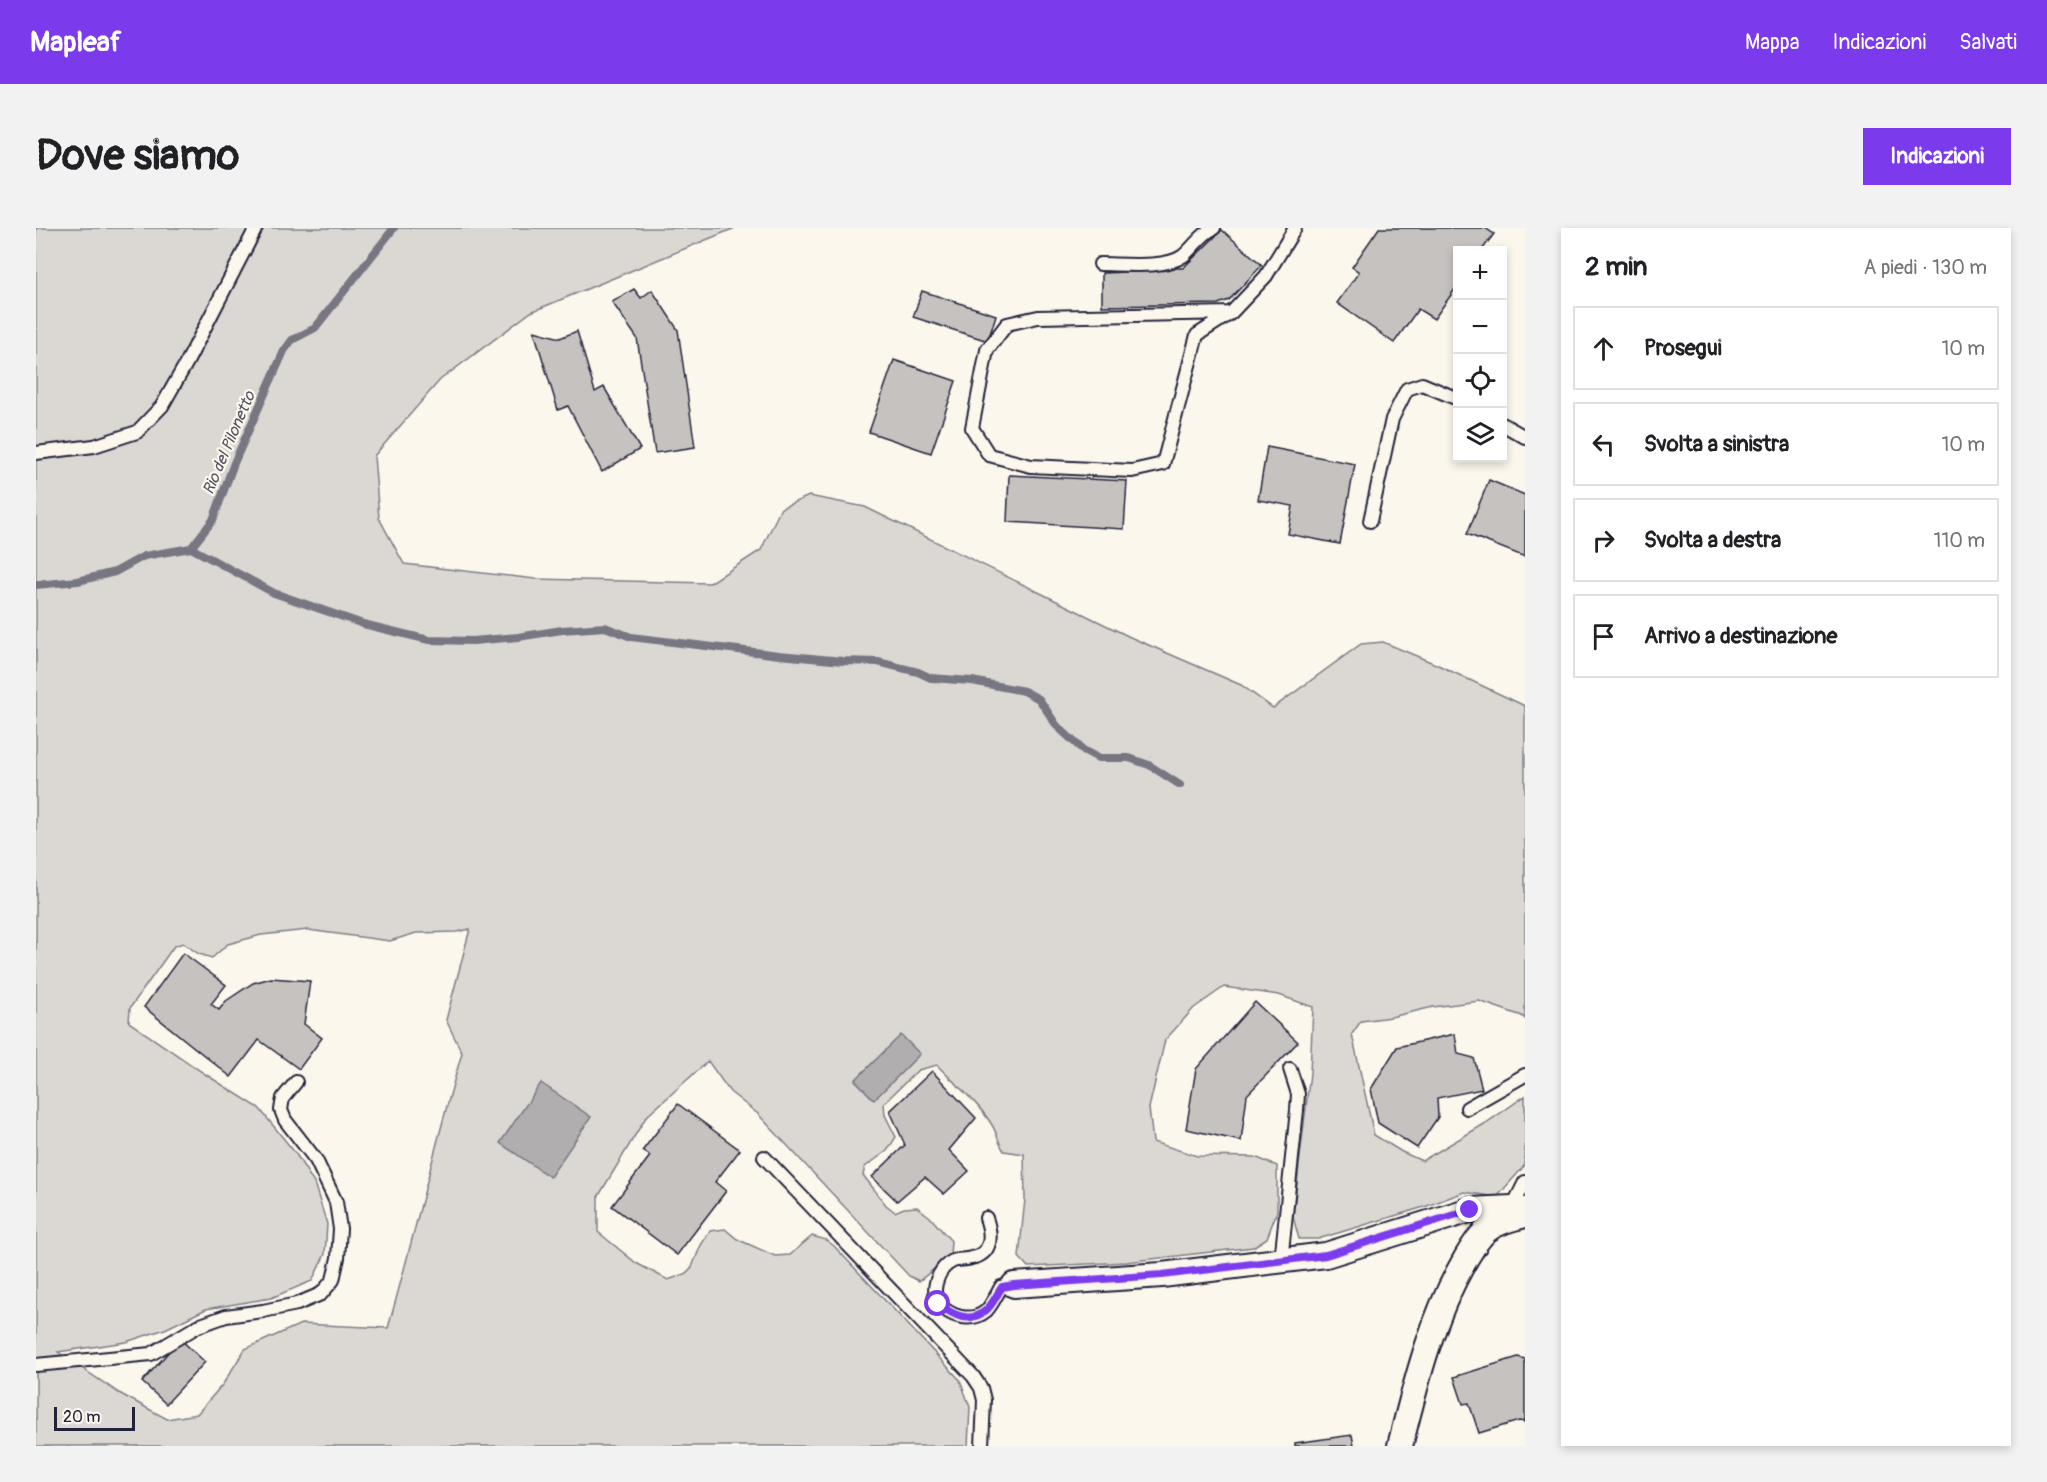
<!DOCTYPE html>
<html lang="it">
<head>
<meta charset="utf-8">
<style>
  body { margin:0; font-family:Pangolin,sans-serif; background:#f2f2f2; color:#202124 }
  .controls { position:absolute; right:18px; top:18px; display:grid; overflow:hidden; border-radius:0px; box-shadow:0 3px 9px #0003 }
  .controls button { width:54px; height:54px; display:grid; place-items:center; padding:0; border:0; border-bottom:2px solid #e0e0e0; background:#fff; color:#202124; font:30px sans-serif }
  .scale { position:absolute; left:18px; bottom:15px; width:81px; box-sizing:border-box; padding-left:6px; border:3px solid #22223b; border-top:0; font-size:16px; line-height:21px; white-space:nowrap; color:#22223b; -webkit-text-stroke:4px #fbf7ec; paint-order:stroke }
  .stop { position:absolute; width:18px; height:18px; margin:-14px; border:4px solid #7c3aed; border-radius:50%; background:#fff }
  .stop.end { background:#7c3aed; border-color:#fff; box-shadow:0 2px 6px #0008 }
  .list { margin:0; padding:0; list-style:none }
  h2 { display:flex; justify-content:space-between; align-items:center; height:78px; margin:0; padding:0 24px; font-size:26px }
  h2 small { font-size:20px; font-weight:400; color:#757577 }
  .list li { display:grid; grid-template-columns:39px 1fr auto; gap:18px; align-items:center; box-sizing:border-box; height:84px; margin:0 12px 12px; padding:0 12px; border:2px solid #e0e0e0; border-radius:0px }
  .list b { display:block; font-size:22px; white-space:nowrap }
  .list em { font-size:20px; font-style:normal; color:#757577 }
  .icon { flex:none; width:33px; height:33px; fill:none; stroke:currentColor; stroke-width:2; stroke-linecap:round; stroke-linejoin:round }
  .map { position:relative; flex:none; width:1489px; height:1218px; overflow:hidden; border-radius:0px }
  header { display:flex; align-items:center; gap:36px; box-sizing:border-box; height:84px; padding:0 30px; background:#7c3aed; color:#fff }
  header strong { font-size:28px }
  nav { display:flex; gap:33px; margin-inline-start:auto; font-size:21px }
  .intro { display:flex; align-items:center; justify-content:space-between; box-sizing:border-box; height:144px; padding:0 36px }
  h1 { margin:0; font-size:42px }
  .button { padding:15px 27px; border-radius:0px; background:#7c3aed; color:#fff; font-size:21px; font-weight:700 }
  main { display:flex; gap:36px; padding:0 36px }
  aside { flex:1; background:#fff; border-radius:0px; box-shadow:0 3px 9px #0003 }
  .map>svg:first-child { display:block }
  .green { fill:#dbd8d3; stroke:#7e7d87; stroke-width:1.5; fill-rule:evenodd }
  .water { fill:#b1aeb0; stroke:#787681; stroke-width:1.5 }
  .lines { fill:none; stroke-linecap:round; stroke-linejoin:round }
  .stream { stroke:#787681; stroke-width:8 }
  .building { fill:#c6c2c0; stroke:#22223b; stroke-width:1.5 }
  .lane-casing { stroke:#22223b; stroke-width:16 }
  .street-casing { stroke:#22223b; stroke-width:28 }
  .lane { stroke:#fbf7ec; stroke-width:12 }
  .street { stroke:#fbf7ec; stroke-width:24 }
  .route { stroke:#7c3aed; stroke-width:8 }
  .labels { text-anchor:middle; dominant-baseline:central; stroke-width:4.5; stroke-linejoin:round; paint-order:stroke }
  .water-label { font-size:16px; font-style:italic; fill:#545364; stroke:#fbf7ec }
</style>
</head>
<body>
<header>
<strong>Mapleaf</strong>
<nav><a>Mappa</a><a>Indicazioni</a><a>Salvati</a></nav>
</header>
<div class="intro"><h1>Dove siamo</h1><a class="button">Indicazioni</a></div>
<main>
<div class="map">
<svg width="1489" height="1218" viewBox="0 0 1489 1218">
  <rect width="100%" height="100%" fill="#fbf7ec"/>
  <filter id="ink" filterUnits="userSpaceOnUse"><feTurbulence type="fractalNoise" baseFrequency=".0167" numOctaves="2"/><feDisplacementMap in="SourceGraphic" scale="12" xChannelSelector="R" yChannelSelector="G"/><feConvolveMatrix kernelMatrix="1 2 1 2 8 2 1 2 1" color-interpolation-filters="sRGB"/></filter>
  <g filter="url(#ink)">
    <path class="green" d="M 0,0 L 699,0 L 495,84 L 404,152 L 338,228 L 343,290 L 368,336 L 499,351 L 674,355 L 725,322 L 745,280 L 773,268 L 829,279 L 1094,409 L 1205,457 L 1237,480 L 1325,416 L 1347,414 L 1402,437 L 1489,478 L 1489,791 L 1486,788 L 1443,773 L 1397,779 L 1355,789 L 1325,793 L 1316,806 L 1338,907 L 1366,924 L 1386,933 L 1450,895 L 1489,868 L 1489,937 L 1461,969 L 1428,964 L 1388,979 L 1282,1011 L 1263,1011 L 1257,989 L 1274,845 L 1277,779 L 1243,767 L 1188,759 L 1158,780 L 1129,812 L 1113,880 L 1117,914 L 1161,928 L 1219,929 L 1241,938 L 1241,983 L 1231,1010 L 1217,1019 L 1090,1034 L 992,1039 L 983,1029 L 989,971 L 988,926 L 968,923 C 962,914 961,905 956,897 C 942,874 919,856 901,837 L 882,842 L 848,875 L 849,887 L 860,909 L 851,923 L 829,939 L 827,947 L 850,977 L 859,984 L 868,980 L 881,979 L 894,989 L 915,1013 L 914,1028 L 883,1053 L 873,1048 L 722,886 L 694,864 L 672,833 L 610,889 L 562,969 L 562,1004 L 600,1035 L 632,1052 L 649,1046 L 656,1039 L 665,1017 L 674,1003 L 689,1001 L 701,1011 L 739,1028 L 754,1027 L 776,1008 L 790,1012 L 798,1018 L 924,1152 L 934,1179 L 932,1218 L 0,1218 ZM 434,701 L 410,792 L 426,825 C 399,916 378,1009 352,1100 L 265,1096 L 209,1121 L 187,1156 L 161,1186 L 131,1191 L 83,1165 L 22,1124 L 90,1114 L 129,1101 L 170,1081 L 235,1070 L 276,1053 L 289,1026 L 291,996 L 278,955 L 260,926 L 223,880 L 169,846 L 93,794 L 94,780 L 138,718 L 147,715 L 163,726 L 176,730 L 192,716 L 225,707 L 272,702 L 354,713 L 380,705 L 420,704 Z"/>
    <g class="water">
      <polygon points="865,807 884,826 838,872 819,852"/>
      <polygon points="505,855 555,889 514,949 464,915"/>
    </g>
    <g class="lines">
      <g class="stream">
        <polyline points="155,320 238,365 327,396 393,412 437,413 482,409 526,402 569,399 595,409 743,427 807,433 842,434 882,444 895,450 936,453 988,463 1003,471 1021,498 1047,522 1062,530 1093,530 1113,537 1144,557"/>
        <polyline points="0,357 42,353 79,344 108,328 155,320 177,292 198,235 248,123 256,112 279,100 358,0"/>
      </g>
    </g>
    <g class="building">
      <polygon points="1343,0 1449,0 1458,6 1446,22 1422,22 1422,57 1398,91 1382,81 1358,115 1301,75 1323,44 1316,39"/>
      <polygon points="1186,2 1226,37 1193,72 1182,76 1066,78 1066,45 1115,43 1114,40 1147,40"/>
      <polygon points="598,61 605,70 616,62 642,102 659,219 619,225 601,110 576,74"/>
      <polygon points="886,63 960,87 952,113 877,89"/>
      <polygon points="498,103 524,110 541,103 559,164 568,159 604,221 566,244 532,178 522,182"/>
      <polygon points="858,132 920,153 895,225 833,204"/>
      <polygon points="1231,219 1319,236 1304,316 1252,306 1257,278 1222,272"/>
      <polygon points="973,247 1091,253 1088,301 971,294"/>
      <polygon points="1453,252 1489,267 1489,329 1431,306"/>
      <polygon points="147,725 190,757 175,776 183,782 190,773 217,755 235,750 274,753 268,796 286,810 263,841 223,812 195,849 108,779"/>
      <polygon points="1219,774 1262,814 1211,867 1205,913 1150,901 1160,841"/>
      <polygon points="1419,806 1422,826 1438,830 1446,861 1401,870 1402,889 1381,920 1342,895 1335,861 1361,819"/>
      <polygon points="896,843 940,890 913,922 933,943 908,966 889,949 861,973 836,949 869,917 854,883"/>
      <polygon points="642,876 704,922 679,954 690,963 641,1027 576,978 614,928 607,922"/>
      <polygon points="144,1111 169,1134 130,1176 106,1154"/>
      <polygon points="1482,1129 1489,1131 1489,1194 1483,1193 1443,1205 1433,1175 1427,1176 1418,1149"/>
      <polygon points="1316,1207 1318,1218 1259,1218 1259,1215"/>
    </g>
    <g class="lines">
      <g class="lane-casing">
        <g id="lane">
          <path d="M 1064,36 C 1086,36 1129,41 1147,28 C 1158,19 1165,6 1178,0"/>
          <polyline points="1195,85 1002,89 971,96 951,122 936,200 953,227 995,238 1096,243 1127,236 1161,107 1195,85 1230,48 1259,0"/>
          <polyline points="1466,196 1489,209"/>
          <polyline points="0,225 58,218 101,204 126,178 151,134 220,0"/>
          <polyline points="1334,293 1356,191 1371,161 1386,156 1422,171"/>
          <polyline points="1431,880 1489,847"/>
          <polyline points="728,929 937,1148 945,1160 948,1172 946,1218"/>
          <polyline points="1476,980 1489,954"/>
          <path d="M 950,990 C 956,1007 957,1026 935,1030 C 930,1032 922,1031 917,1033 C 900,1041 892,1068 907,1080 C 919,1090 937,1094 950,1083 C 956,1077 961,1066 965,1059 L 978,1057"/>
          <polyline points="1245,1033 1261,882 1262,866 1254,841"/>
          <polyline points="0,1137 115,1126 162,1098 190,1088 227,1083 261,1076 285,1066 297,1052 302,1030 304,1001 300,974 280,932 249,892 245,882 247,870 260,854"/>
        </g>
      </g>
      <g class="street-casing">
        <g id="street">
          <polyline points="978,1057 1126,1047 1290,1027 1434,982 1476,980 1489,982"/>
          <path d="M 1364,1218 C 1380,1154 1396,1089 1429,1032 C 1435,1022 1442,1009 1451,1002 C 1461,994 1476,990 1489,987"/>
        </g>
      </g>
      <use href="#lane" class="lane"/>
      <use href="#street" class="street"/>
    </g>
  </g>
  <g class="lines" filter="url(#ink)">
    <path class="route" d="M 902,1076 C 917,1087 933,1096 949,1083 C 956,1078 961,1066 966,1059 L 978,1057 L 1126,1047 L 1290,1027 L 1434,982"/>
  </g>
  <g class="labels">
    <g class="water-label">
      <text transform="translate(193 215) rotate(-67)">Rio del Pilonetto</text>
    </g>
  </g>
</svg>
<div class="controls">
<button>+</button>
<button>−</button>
<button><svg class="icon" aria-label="locate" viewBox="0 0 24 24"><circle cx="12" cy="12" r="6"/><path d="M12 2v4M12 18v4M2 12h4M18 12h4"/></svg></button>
<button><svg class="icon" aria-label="layers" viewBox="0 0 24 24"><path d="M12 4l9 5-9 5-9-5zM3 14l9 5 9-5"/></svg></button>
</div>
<div class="scale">20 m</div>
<div class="stop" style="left:902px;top:1076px"></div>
<div class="stop end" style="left:1434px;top:982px"></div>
</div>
<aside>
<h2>2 min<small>A piedi · 130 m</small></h2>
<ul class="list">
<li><svg class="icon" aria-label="ahead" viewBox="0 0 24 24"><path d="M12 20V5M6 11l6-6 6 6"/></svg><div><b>Prosegui</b></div><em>10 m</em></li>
<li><svg class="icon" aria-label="left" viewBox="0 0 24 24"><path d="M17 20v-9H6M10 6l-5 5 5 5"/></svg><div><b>Svolta a sinistra</b></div><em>10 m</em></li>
<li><svg class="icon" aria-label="right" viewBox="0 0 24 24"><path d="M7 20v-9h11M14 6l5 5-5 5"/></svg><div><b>Svolta a destra</b></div><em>110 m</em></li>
<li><svg class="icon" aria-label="arrive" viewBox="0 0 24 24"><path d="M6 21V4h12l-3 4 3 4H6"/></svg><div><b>Arrivo a destinazione</b></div></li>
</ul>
</aside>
</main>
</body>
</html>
